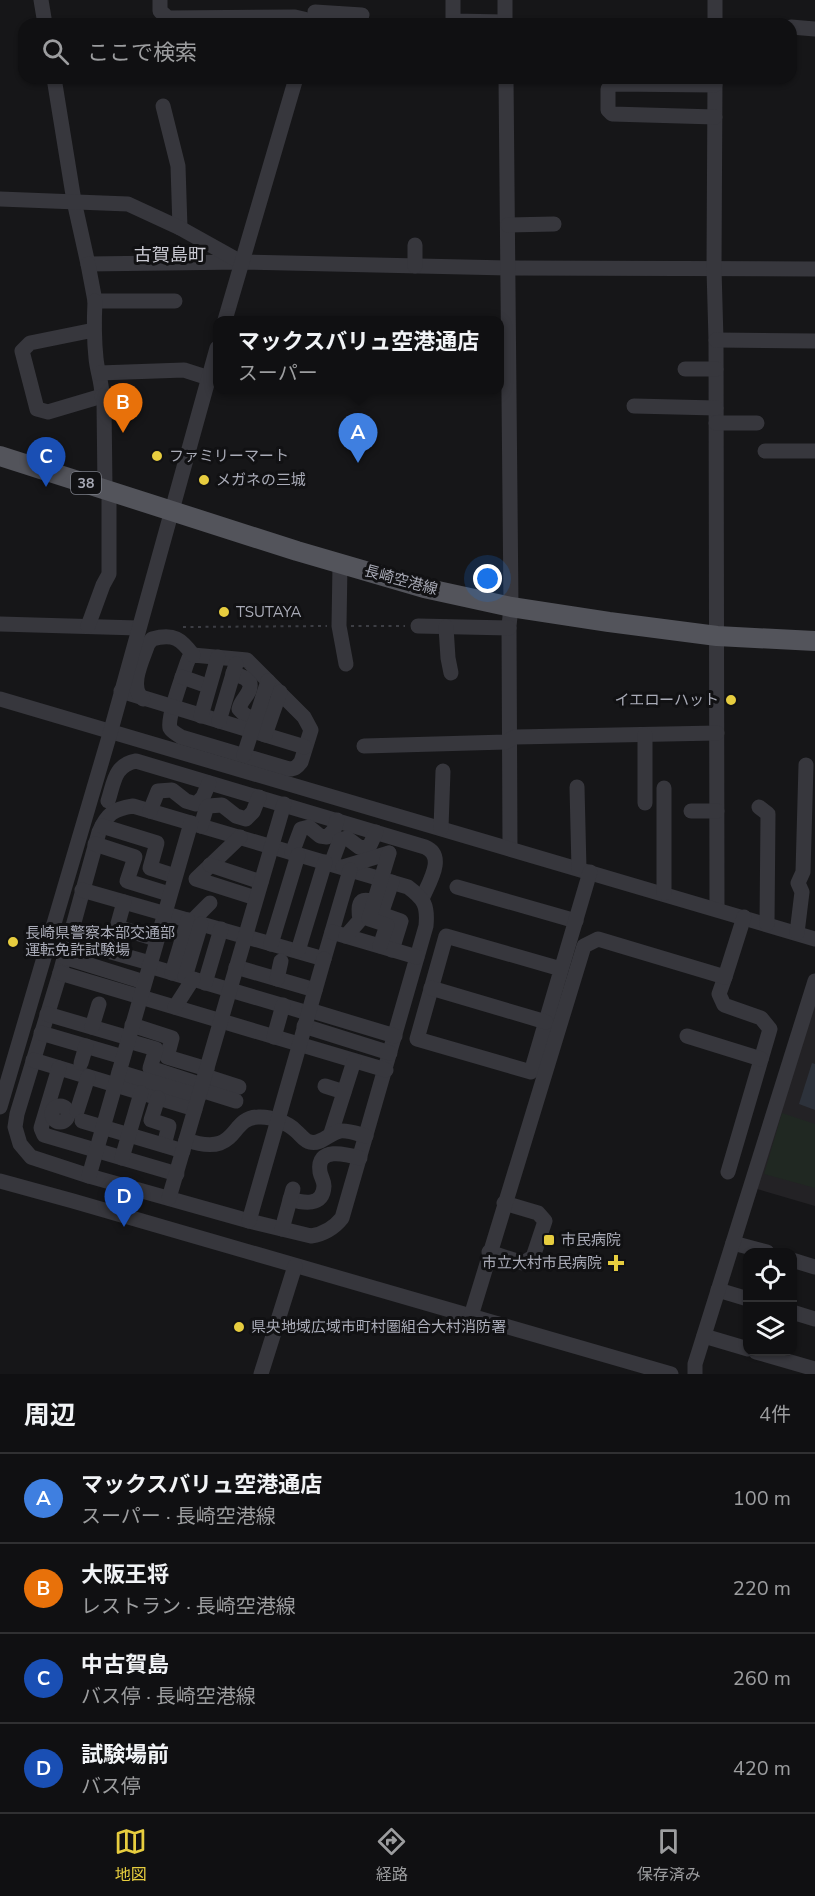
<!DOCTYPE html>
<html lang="ja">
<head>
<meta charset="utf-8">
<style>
  body { margin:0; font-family:"Nunito Sans","Noto Sans JP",sans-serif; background:#1e1e20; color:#f1f3f6 }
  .controls { position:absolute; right:18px; bottom:18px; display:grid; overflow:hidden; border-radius:12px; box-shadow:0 2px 4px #0004 }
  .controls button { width:54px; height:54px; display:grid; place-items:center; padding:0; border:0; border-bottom:2px solid #303032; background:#101012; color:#f1f3f6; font:30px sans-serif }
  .you { position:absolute; left:488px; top:579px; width:21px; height:21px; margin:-15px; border:4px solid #fff; border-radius:50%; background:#1a73e8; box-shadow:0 0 0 9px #1a73e833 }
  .badge { display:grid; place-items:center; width:39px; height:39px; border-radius:50%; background:#e7cd3f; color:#fff; font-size:20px; font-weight:700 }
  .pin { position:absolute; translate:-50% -50px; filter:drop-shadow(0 2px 3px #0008) }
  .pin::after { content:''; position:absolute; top:32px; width:21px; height:18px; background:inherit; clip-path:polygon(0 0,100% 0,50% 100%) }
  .popup { position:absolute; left:213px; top:316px; width:291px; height:78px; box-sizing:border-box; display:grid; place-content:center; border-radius:12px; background:#101012; filter:drop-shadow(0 2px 4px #0005); font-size:20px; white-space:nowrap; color:#9c9d9f }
  .popup b { font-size:22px; color:#f1f3f6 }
  .popup::after { content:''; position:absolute; left:50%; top:100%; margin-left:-12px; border:12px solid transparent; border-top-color:#101012 }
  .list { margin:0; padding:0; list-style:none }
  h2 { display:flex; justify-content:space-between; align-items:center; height:78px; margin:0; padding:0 24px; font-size:26px }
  h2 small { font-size:20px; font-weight:400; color:#9c9d9f }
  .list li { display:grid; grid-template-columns:39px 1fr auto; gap:18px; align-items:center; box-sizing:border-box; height:90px; padding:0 24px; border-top:2px solid #303032 }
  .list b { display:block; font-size:22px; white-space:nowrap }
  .list p { margin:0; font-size:20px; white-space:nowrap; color:#9c9d9f }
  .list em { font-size:20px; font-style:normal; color:#9c9d9f }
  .icon { flex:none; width:33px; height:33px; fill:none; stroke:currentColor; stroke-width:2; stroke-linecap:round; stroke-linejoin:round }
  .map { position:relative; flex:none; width:815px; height:1374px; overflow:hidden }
  .search { position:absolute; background:#101012; box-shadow:0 2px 4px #0004; left:18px; right:18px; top:18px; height:66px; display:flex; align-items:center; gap:15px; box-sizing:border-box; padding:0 21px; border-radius:18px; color:#9c9d9f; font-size:22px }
  .sheet { height:438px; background:#101012 }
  nav { display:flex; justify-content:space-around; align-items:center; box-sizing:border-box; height:84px; border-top:2px solid #303032; background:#101012; font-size:16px; color:#9c9d9f }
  nav a { display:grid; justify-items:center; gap:3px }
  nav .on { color:#e7cd3f }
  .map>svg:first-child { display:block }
  .built { fill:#232225 }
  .green { fill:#202822 }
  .water { fill:#2d323b }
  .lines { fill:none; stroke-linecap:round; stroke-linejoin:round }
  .path { stroke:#3d3e44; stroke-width:2; stroke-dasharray:3 4.5; stroke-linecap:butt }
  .minor { stroke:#37373d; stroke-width:15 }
  .major { stroke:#53545b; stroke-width:20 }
  .poi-dot { fill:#e7cd3f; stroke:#111113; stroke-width:2 }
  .labels { text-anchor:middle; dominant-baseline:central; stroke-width:6; stroke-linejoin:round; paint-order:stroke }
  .shield { fill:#111113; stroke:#7b7d86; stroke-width:1.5 }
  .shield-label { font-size:14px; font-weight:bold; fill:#a9abb7 }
  .poi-label { font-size:15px; fill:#a9abb7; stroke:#111113; text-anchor:start }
  .street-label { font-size:15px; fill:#a9abb7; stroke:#111113 }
  .quarter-label { font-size:18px; fill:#cacad3; stroke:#111113 }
</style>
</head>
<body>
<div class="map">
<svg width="815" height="1374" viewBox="0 0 815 1374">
  <rect width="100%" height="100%" fill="#161618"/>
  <polygon class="built" points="815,998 815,1206 757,1189"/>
  <polygon class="green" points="782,1113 815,1124 815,1188 764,1174"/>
  <polygon class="water" points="812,1063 815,1064 815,1110 799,1104"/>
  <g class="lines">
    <g class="path">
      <polyline points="351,626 405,626"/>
      <polyline points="183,627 327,626"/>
    </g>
    <g class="minor">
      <polyline points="41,0 45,24"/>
      <polyline points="160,0 160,11 168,18 295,17 312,21"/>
      <polyline points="453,0 453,21 505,22"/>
      <polyline points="505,0 505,24"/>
      <polyline points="315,12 362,15"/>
      <polyline points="715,24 715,0"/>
      <polyline points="791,27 815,29"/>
      <polyline points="54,78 74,201 88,264 241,262 508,268 815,269"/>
      <polyline points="506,78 511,607 509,626 510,849"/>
      <polyline points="715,78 714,269 716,340 717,909"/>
      <polyline points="163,106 178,166 180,228"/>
      <polyline points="715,117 612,114 608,110 608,89 613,84 715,85"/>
      <polyline points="0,199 128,204 180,228 241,262"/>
      <polyline points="508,225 554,224"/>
      <polyline points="88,264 95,301 175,301"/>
      <polyline points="415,266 415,245"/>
      <polyline points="225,320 296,78"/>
      <path d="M 94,330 L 30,343 L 22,351 L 37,409 L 48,412 L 102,396 C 102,382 97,371 96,358 C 94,339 94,321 95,301"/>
      <polyline points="716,340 815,341"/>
      <polyline points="685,369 716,369"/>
      <polyline points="99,373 184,370 209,378"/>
      <polyline points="102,396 104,402 105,489"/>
      <polyline points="634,406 716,408"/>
      <polyline points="716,423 757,423"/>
      <polyline points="765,451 815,451"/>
      <polyline points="340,564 339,626 346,664"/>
      <polyline points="0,624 138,628"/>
      <polyline points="88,626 103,585 109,574 109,491"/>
      <polyline points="418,626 509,628"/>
      <polyline points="446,627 448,658 451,673"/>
      <path d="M 193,655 L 247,660 L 304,717 L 311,730 L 301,762 C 297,767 295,769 289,769 L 181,737 C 177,734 172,732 170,728 C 167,718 183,675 187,663 L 189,658 Z"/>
      <path d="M 233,673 L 245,678 L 250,683 C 252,694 241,698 239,709 L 245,715 L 256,720"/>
      <polyline points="182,677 202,684"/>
      <polyline points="121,691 305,747"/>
      <polyline points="0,699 815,939"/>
      <path d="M 143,699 C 128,687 143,659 148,644 L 152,639 C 174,633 181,639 193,655"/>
      <polyline points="201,716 218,657"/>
      <polyline points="219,721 236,664"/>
      <polyline points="265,735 280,692"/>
      <polyline points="364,746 506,742 515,737 717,733"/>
      <polyline points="244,755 268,681"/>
      <polyline points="577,787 579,869"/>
      <path d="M 108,801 C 114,783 114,765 136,761 L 425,847 C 447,856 428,884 422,899"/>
      <polyline points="645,803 645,735"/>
      <path d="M 133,806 L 408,887 C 424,899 428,905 426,926 L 342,1218 C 334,1228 324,1234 311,1236 L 249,1221 L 89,1176 L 31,1157 L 20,1144 L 15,1127 L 17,1114 L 60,973 L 99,832 C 107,814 113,809 133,806 Z"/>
      <polyline points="759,807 768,814 767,924"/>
      <polyline points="150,811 158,791 172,790 186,801 196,804 203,797 209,783"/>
      <polyline points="691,811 717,811"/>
      <polyline points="102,826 157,843 150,868 175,876"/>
      <polyline points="201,826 206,809 208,806 222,805 236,816 246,819 253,812 259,797"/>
      <polyline points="441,828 443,771"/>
      <polyline points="240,837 196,879 256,898"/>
      <polyline points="95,844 135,857 127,881 169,894"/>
      <polyline points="292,853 301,829 309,827 320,836 327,837 334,830 337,820"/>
      <polyline points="331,864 340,840 347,838 359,847 365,848 370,845 376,832"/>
      <polyline points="210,865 261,882"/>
      <polyline points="343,867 389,853"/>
      <polyline points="392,882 381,914 401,921 392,950"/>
      <polyline points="457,887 576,921"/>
      <polyline points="82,890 324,959 350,870"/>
      <polyline points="664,893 664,788"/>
      <polyline points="192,921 210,903"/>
      <polyline points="117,927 156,939"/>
      <polyline points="332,932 417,957"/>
      <polyline points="797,933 802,892 798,883 803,872 806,765"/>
      <path d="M 346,936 L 360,920 C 358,908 357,896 374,902"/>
      <polyline points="69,940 150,963"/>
      <polyline points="271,944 298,855"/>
      <polyline points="112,945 124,902"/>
      <polyline points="380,946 387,925 369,919 389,853"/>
      <polyline points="298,951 325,862"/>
      <polyline points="64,957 144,982"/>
      <polyline points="149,966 308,1013"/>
      <polyline points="236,967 315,990"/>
      <polyline points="561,969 446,936 417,1039 531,1072 590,872"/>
      <polyline points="60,973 386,1070"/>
      <polyline points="172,973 188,920"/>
      <polyline points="185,977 201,924"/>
      <polyline points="725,977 719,994 724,1005 761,1018 770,1029 728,1172"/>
      <polyline points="277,979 281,961"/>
      <polyline points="205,983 221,929"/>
      <polyline points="431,988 546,1022"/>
      <polyline points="175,1007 193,979"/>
      <polyline points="309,1010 395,1036"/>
      <polyline points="47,1014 129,1038"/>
      <polyline points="132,1025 172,1038 167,1057 207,1069"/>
      <polyline points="304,1026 390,1053"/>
      <polyline points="92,1027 99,1004"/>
      <polyline points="41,1033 123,1057"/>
      <polyline points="687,1036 761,1059"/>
      <polyline points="274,1037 283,1005"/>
      <polyline points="128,1041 156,1049 150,1068 202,1085"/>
      <polyline points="33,1060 195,1109"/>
      <polyline points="81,1063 86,1046"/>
      <polyline points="59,1068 41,1128 44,1135 177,1174"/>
      <polyline points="119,1072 199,1096"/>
      <polyline points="205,1076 239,1087"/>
      <polyline points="325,1086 344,1092"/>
      <polyline points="201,1090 236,1101"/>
      <polyline points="158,1098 151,1120 169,1126 164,1145"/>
      <circle cx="60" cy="1114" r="8"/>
      <polyline points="0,1107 111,730 217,348"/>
      <polyline points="77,1111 88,1077"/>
      <polyline points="82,1121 183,1151"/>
      <polyline points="331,1133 354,1061"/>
      <path d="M 186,1140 C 240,1158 228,1118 258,1117 C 271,1116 288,1123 296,1131 C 301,1135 304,1141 310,1142 C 321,1145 329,1133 340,1131 C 349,1130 358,1134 366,1136"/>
      <polyline points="122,1158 141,1093"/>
      <polyline points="89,1176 191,823"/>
      <polyline points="0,1181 73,1201 671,1374"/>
      <polyline points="169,1198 284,804"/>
      <path d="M 290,1199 C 303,1203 323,1207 324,1186 C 324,1181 321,1177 320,1172 C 316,1146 346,1154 360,1158"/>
      <polyline points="249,1221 324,959"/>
      <polyline points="282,1229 293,1189"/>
      <polyline points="733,1243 767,1252"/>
      <polyline points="489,1252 523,1263 533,1257 545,1221 538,1213 504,1203"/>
      <polyline points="792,1260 815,1267"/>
      <polyline points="718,1290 748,1299"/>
      <polyline points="792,1312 815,1319"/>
      <polyline points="471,1316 584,946 598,939 725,977 744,917"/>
      <polyline points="704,1336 748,1349"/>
      <polyline points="756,1352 815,1369"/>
      <polyline points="261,1374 295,1266"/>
      <polyline points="695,1374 695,1364 815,981"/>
    </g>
    <polyline class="major" points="0,456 297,551 424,588 511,607 609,622 717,636 815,641"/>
  </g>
  <g class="poi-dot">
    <circle cx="157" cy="456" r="6"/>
    <circle cx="204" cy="480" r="6"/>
    <circle cx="224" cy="612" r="6"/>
    <circle cx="731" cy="700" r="6"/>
    <circle cx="13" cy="942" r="6"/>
    <rect x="543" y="1234" width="12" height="12" rx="3"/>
    <path d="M613 1254h6v6h6v6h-6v6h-6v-6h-6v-6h6z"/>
    <circle cx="239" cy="1327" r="6"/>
  </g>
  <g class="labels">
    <rect class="shield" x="71" y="472" width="30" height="22" rx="4.5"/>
    <g class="shield-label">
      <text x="86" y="483">38</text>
    </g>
    <g class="poi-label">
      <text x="169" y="456">ファミリーマート</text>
      <text x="216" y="480">メガネの三城</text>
      <text x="236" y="612">TSUTAYA</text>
      <text x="719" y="700" text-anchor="end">イエローハット</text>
      <text x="25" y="933">長崎県警察本部交通部<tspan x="25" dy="17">運転免許試験場</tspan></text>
      <text x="561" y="1240">市民病院</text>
      <text x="602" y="1263" text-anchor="end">市立大村市民病院</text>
      <text x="251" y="1327">県央地域広域市町村圏組合大村消防署</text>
    </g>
    <g class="street-label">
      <text transform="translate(401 580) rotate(15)">長崎空港線</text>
    </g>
    <g class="quarter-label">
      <text x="170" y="255">古賀島町</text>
    </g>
  </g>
</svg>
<div class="controls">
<button><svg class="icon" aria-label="locate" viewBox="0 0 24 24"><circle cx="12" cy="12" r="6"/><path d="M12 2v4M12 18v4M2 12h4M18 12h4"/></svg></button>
<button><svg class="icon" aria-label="layers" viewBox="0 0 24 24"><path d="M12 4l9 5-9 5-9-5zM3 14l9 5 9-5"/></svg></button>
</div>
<div class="you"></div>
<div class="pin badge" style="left:358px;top:463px;background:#3f7fe0">A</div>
<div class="popup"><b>マックスバリュ空港通店</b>スーパー</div>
<div class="pin badge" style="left:123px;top:433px;background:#e8710a">B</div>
<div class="pin badge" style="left:46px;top:487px;background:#1a4fb4">C</div>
<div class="pin badge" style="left:124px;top:1227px;background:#1a4fb4">D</div>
<div class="search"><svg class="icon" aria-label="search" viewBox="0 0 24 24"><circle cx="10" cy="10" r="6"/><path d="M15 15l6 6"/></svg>ここで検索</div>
</div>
<section class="sheet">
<h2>周辺<small>4件</small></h2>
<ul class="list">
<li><span class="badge" style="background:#3f7fe0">A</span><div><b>マックスバリュ空港通店</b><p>スーパー · 長崎空港線</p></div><em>100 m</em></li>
<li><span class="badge" style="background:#e8710a">B</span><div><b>大阪王将</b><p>レストラン · 長崎空港線</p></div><em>220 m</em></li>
<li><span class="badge" style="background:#1a4fb4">C</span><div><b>中古賀島</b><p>バス停 · 長崎空港線</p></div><em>260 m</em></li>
<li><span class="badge" style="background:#1a4fb4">D</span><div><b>試験場前</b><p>バス停</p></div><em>420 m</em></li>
</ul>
</section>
<nav>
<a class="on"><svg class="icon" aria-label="map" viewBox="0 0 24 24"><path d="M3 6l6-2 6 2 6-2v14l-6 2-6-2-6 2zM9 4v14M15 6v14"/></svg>地図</a>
<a><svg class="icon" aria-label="directions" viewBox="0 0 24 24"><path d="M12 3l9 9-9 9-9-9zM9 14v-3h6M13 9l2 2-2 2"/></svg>経路</a>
<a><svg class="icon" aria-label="saved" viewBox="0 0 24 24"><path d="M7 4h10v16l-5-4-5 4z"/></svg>保存済み</a>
</nav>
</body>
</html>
